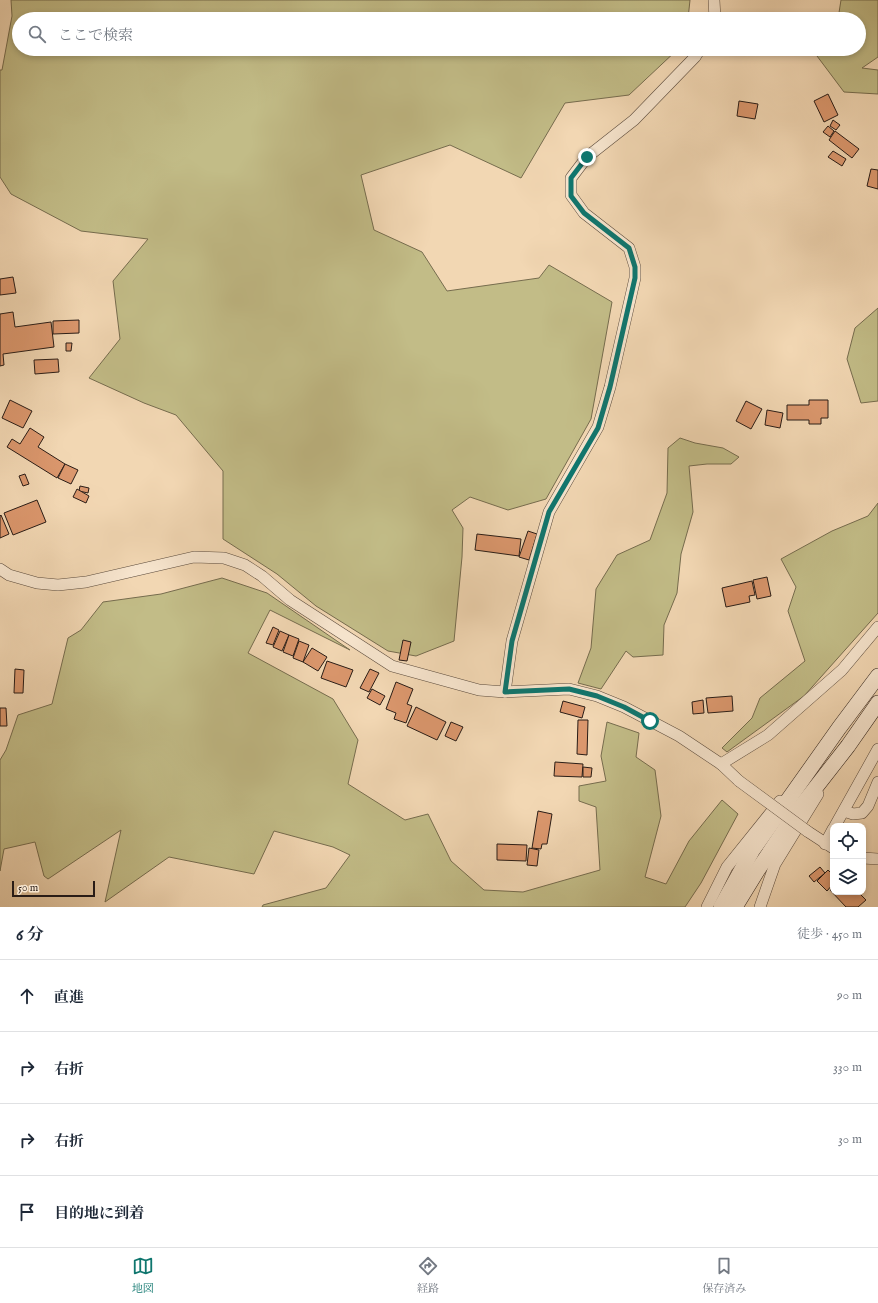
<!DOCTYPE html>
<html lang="ja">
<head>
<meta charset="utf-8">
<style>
  body { margin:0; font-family:"IM FELL English","Noto Serif JP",serif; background:#f2f2f3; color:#1f2937 }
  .controls { position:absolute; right:12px; bottom:12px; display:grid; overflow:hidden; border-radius:8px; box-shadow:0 2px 6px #0003 }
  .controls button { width:36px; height:36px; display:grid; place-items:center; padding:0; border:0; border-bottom:1px solid #e0e1e3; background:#fff; color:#1f2937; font:20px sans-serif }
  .scale { position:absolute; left:12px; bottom:10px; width:83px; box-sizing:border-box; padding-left:4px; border:2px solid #291c16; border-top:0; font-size:11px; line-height:14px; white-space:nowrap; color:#291c16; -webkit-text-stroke:3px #f7e5ce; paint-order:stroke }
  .stop { position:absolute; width:12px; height:12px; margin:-9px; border:3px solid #0f766e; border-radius:50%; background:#fff }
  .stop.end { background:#0f766e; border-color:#fff; box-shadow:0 1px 4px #0008 }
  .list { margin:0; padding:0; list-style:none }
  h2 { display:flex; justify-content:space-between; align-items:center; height:52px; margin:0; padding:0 16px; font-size:17px }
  h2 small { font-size:13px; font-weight:400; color:#747a83 }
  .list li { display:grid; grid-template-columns:26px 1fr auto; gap:12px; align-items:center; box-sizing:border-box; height:72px; padding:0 16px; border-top:1px solid #e0e1e3 }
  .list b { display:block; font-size:15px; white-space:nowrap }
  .list em { font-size:13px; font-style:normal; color:#747a83 }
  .icon { flex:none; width:22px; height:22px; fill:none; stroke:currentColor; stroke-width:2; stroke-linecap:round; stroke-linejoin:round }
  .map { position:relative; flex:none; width:878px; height:907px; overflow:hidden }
  .search { position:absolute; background:#fff; box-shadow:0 2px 6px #0003; left:12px; right:12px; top:12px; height:44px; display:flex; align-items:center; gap:10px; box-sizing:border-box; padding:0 14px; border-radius:22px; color:#747a83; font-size:15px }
  .sheet { height:340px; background:#fff }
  nav { display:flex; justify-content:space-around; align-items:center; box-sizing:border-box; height:56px; border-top:1px solid #e0e1e3; background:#fff; font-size:11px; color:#747a83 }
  nav a { display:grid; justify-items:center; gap:2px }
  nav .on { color:#0f766e }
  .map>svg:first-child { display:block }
  .green { fill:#c2bc87; stroke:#766c4e }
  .building { fill:#db976d; stroke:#291c16 }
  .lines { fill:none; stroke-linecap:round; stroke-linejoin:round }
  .street-casing { stroke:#5b4b3d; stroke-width:12 }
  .secondary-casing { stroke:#291c16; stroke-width:16 }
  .street { stroke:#f7e5ce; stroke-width:11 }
  .secondary { stroke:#f7e5ce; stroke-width:15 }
  .street-bridge-casing { stroke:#5b4b3d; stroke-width:12; stroke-linecap:butt }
  .street-bridge { stroke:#f7e5ce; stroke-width:11 }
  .route { stroke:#0f766e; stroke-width:5 }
</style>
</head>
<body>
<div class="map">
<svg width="878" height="907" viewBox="0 0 878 907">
  <rect width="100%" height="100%" fill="#f2d7b3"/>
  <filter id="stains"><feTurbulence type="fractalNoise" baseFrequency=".005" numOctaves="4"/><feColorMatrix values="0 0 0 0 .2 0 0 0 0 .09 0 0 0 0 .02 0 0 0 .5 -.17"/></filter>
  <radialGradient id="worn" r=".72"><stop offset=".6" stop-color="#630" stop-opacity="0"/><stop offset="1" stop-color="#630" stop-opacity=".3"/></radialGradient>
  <g class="green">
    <polygon points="11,0 690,0 688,19 19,19 19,49 678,49 629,95 565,103 521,178 450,145 361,175 374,230 422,252 447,291 539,278 549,265 612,302 591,419 546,499 508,510 470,497 452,510 463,528 462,557 454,641 416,656 388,651 316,606 277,574 223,539 223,471 176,415 144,403 89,378 120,339 113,281 148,239 81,231 11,194 0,177 0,70 2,70 12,16"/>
    <polygon points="841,0 878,0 878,57 862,68 878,70 878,94 844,92 817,56 822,49 859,49 859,19 838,19"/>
    <polygon points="878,308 878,401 861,403 847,359 855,328"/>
    <polygon points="680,438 695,443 723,448 739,457 731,464 707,464 689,466 693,512 681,554 677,593 664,625 663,655 633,657 626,651 601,689 578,683 591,648 596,589 617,555 650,540 667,493 668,448"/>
    <polygon points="878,503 878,613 804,696 727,752 722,748 752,718 760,698 805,661 788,611 796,587 781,559 832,531 868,516"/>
    <polygon points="222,578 267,593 350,650 270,610 248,653 333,699 358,740 348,784 405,820 428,814 451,861 484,890 523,892 600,870 596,807 579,801 579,786 606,781 601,756 607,722 639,733 636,757 655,770 661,816 645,877 666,884 689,841 722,800 738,814 701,883 685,907 262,907 263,905 326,888 350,855 333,847 274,831 254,874 169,857 105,902 121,830 48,879 44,876 35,842 4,849 0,871 0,760 6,750 18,715 52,704 68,638 81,630 103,602 161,594"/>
  </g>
  <g class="building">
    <polygon points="828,94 838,115 824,122 814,101"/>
    <polygon points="739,101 758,104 755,119 737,116"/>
    <polygon points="833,120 840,125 836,130 830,126"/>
    <polygon points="828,126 834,131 830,137 823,132"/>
    <polygon points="835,131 859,149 852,158 829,140"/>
    <polygon points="833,151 846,159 842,166 828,157"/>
    <polygon points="871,169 878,170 878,189 867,186"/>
    <polygon points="13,277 16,293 0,295 0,279"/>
    <polygon points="13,312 15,327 51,322 54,347 3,354 4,365 0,366 0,314"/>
    <polygon points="79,320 79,333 53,334 53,321"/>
    <polygon points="66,343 72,343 71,351 66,351"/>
    <polygon points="58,359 59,372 35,374 34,360"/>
    <polygon points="10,400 32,411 23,428 2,418"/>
    <polygon points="809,400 828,400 828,418 821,418 821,424 809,424 809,420 787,420 787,405 809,405"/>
    <polygon points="746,401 762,409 751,429 736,421"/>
    <polygon points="767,410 783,413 780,428 765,425"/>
    <polygon points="30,428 44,437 38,447 65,464 57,478 7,447 12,439 20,444"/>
    <polygon points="65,464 78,470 71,484 58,478"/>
    <polygon points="25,474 29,484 23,486 19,476"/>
    <polygon points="80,486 89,488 88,493 79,491"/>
    <polygon points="77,489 89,496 86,503 73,497"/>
    <polygon points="37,500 46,522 13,535 4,513"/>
    <polygon points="1,515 9,534 0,538 0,516"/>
    <polygon points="528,531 537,534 529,560 519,557"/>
    <polygon points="477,534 521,539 519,556 475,550"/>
    <polygon points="767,577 771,596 757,599 753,580"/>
    <polygon points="752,581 755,595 749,596 750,602 726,607 722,588"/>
    <polygon points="273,627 279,630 273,645 266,643"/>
    <polygon points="280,631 289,635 282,651 273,647"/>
    <polygon points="289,635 299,639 293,656 283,652"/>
    <polygon points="403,640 411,642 407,661 399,660"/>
    <polygon points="299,641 309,645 303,662 293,658"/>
    <polygon points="312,648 327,657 318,671 303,662"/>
    <polygon points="327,661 353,670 346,687 321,678"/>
    <polygon points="15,669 24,670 23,693 14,693"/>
    <polygon points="370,669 379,673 369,692 360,688"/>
    <polygon points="396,682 413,689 407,704 412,706 406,723 394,719 396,713 386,709"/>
    <polygon points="372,689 385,696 380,705 367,698"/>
    <polygon points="732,696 733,711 708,713 706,698"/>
    <polygon points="703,700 704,713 693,714 692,702"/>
    <polygon points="563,701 585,707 582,718 560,712"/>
    <polygon points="416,707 446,722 437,740 407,726"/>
    <polygon points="0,708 6,708 7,726 0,726"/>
    <polygon points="578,720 588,720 587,755 577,754"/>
    <polygon points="451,722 463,727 456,741 445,736"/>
    <polygon points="555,762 583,764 582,777 554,776"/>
    <polygon points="583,767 592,768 591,777 583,777"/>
    <polygon points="538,811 552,814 547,844 542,844 541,849 532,848"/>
    <polygon points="497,844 527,845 526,861 497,860"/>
    <polygon points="529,848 539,850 537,866 527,865"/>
    <polygon points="820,867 825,873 814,882 809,876"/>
    <polygon points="828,870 833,875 833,884 827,891 817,881"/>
    <polygon points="833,887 833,892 858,892 866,900 858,907 846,907 830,890"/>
  </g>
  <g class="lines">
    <g class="street-casing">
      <g id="street">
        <polyline points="714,0 715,19"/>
        <polyline points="0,569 9,575 37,583 58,585 86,582 194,557 224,558 245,565 262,576 290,600 392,666 479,690 505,692 569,689 597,696 624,707 679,736 721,764 739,781"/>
        <polyline points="505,692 512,641 549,512 598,427 610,387 635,278 635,267 629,248 584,213 571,195 571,178 587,157 634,120 695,57 700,49"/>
        <polyline points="721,764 768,735 842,670 878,627"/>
        <polyline points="844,811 853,814 862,813 868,806 878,782"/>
        <polyline points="835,826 878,749"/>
        <polyline points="807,831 833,848"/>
        <polyline points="825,844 833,829"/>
        <polyline points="863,858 878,859"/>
        <polyline points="707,907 727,867 780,801"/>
        <polyline points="760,907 775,864 818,794"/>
      </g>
    </g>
    <g class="secondary-casing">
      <g id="secondary">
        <polyline points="721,907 752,851 839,728 878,676"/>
        <polyline points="735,907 757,871 798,810 848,746 878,703"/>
      </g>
    </g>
    <use href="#street" class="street"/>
    <use href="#secondary" class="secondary"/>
    <g class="street-bridge-casing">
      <polyline id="street-bridge" points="739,781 807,831"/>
    </g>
    <use href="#street-bridge" class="street-bridge"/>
  </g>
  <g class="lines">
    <polyline class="route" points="587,157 571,178 571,196 584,213 629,248 635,267 635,278 610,387 598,428 549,512 512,641 505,692 569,689 597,696 624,707 650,721"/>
  </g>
  <rect width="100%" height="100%" filter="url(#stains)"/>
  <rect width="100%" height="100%" fill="url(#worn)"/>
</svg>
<div class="controls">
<button><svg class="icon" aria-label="locate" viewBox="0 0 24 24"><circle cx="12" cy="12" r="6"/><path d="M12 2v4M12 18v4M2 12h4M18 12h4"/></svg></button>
<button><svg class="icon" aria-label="layers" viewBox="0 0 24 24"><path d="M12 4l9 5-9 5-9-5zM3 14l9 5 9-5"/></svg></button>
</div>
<div class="scale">50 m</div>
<div class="stop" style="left:650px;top:721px"></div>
<div class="stop end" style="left:587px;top:157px"></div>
<div class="search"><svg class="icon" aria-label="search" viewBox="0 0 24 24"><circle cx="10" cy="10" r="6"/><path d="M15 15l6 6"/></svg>ここで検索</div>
</div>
<section class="sheet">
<h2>6 分<small>徒歩 · 450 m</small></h2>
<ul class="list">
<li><svg class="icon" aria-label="ahead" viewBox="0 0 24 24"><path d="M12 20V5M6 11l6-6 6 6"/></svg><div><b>直進</b></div><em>90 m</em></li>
<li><svg class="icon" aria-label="right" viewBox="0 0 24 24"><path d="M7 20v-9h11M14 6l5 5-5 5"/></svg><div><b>右折</b></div><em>330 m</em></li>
<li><svg class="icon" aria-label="right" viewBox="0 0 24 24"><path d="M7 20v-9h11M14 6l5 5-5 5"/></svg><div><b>右折</b></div><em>30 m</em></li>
<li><svg class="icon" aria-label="arrive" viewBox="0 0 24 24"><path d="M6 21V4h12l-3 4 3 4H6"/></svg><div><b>目的地に到着</b></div></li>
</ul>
</section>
<nav>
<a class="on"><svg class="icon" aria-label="map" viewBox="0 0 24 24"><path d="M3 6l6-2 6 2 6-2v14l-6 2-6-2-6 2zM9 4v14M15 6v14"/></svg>地図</a>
<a><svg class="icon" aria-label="directions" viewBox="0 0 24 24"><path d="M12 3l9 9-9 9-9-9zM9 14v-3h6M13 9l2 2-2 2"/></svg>経路</a>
<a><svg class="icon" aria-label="saved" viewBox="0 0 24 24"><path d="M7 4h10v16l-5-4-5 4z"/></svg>保存済み</a>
</nav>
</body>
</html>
